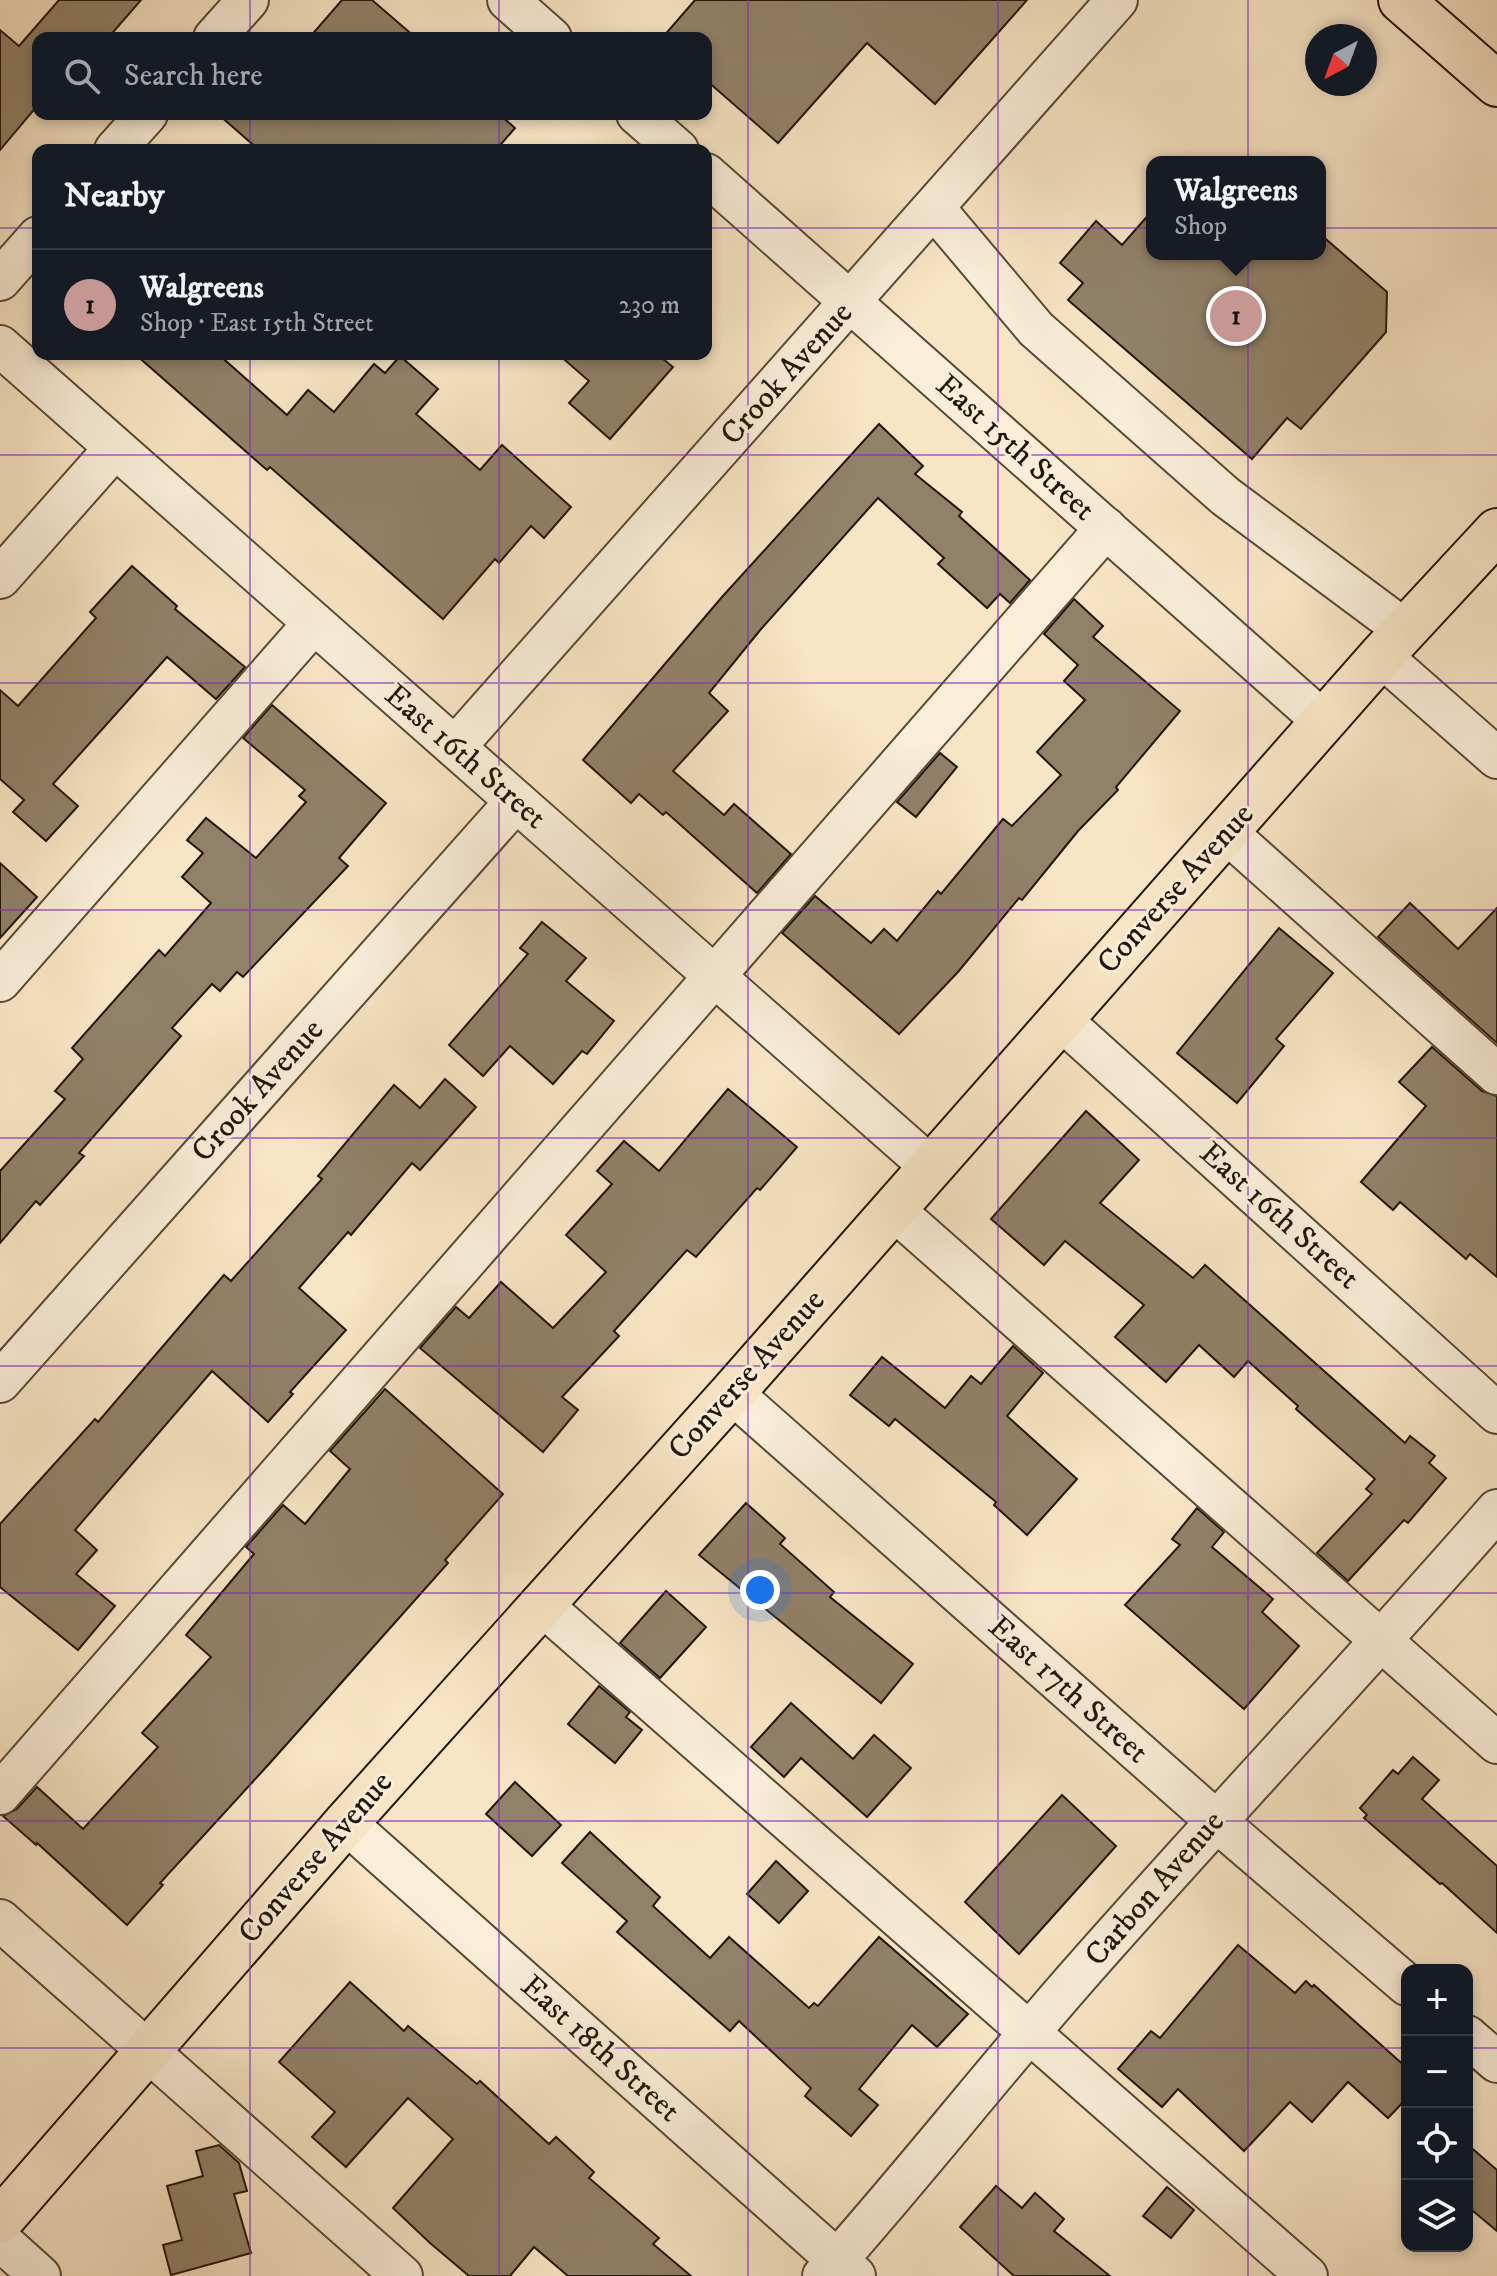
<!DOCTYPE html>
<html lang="en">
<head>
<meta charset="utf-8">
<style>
  body { margin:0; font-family:"IM FELL DW Pica",serif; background:#20242c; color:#f1f3f6 }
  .controls { position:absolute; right:24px; bottom:24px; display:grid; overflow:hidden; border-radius:16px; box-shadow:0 4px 12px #0003 }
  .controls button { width:72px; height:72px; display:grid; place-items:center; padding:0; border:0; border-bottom:2px solid #363941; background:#171b24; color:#f1f3f6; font:40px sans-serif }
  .compass { position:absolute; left:1305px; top:24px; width:72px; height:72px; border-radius:50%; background:#171b24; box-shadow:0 4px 12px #0003; rotate:221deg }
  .you { position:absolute; left:760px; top:1590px; width:28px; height:28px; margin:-20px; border:6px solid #fff; border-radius:50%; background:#1a73e8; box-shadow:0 0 0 12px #1a73e833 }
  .badge { display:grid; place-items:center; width:52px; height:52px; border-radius:50%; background:#c59692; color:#111; font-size:26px; font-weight:700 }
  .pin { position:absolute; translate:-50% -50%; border:4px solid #fff; box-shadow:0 2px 8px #0006 }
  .popup { position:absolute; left:1146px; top:156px; width:180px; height:104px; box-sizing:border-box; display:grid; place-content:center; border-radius:16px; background:#171b24; filter:drop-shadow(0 2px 6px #0005); font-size:26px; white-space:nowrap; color:#9ea1a6 }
  .popup b { font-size:30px; color:#f1f3f6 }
  .popup::after { content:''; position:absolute; left:50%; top:100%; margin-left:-16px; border:16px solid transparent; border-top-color:#171b24 }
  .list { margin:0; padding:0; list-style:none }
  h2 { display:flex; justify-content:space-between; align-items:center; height:104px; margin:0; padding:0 32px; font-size:34px }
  h2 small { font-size:26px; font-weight:400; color:#9ea1a6 }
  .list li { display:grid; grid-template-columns:52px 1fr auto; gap:24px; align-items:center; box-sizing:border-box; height:112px; padding:0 32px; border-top:2px solid #363941 }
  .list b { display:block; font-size:30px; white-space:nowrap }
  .list p { margin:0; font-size:26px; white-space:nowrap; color:#9ea1a6 }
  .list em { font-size:26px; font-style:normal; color:#9ea1a6 }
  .icon { flex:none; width:44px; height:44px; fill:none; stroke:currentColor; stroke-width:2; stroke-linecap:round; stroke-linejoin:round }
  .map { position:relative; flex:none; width:1497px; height:2276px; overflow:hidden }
  .search { position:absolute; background:#171b24; box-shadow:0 4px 12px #0003; left:32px; top:32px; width:680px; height:88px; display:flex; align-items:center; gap:20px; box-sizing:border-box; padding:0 28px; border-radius:16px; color:#9ea1a6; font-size:30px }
  .panel { position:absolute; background:#171b24; box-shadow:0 4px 12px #0003; left:32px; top:144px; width:680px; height:216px; border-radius:16px }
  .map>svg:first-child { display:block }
  .building { fill:#918169; stroke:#221506; stroke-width:2 }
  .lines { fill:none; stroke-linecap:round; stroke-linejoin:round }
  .minor-casing { stroke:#584936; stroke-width:44 }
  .major-casing { stroke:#221506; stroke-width:48 }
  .minor { stroke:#faeed9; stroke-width:40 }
  .major { stroke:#f8e5c5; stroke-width:44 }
  .grid { fill:none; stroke:#7b2cbf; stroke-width:2; stroke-opacity:0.55 }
  .labels { text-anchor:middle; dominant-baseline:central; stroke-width:6; stroke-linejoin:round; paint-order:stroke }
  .street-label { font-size:32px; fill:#221506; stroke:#faeed9 }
</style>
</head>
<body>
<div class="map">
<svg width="1497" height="2276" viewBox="0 0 1497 2276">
  <rect width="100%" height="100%" fill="#f8e5c5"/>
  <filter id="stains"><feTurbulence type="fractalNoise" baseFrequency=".0025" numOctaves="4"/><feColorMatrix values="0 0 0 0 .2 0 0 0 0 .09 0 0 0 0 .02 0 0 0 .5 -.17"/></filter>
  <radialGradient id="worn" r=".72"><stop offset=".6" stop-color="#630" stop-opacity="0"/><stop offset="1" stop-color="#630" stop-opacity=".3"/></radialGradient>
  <g class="building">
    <polygon points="59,0 141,0 108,38 38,38 38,105 0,150 0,30 19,46"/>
    <polygon points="342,0 372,0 416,38 309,38"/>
    <polygon points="695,0 1027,0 935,104 867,43 778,143 706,80 706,38 662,38"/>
    <polygon points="218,114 499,114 515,128 496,150 259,150"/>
    <polygon points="1152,211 1152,254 1320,255 1320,234 1387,292 1386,332 1301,429 1287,418 1252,459 1068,300 1083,283 1060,263 1096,221 1122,245"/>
    <polygon points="135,354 218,354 287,415 308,390 334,412 374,364 385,373 400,356 438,389 416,414 480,470 502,445 571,507 544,538 531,526 499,563 495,559 443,619 270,467 267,470"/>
    <polygon points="558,354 657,354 673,367 610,439 569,403 589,381"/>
    <polygon points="879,424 923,466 915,474 962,512 959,516 1030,580 1010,603 1000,594 987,608 938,564 944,558 878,498 761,629 709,693 728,711 673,771 724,815 734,804 791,854 757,893 666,812 663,815 639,794 631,803 583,760 722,597"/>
    <polygon points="132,566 177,606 175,609 245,667 216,699 167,657 53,784 78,806 46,841 13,812 24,800 0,779 0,690 18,706 96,618 90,612"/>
    <polygon points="1074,599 1103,626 1093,637 1180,711 1116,787 1118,790 1078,831 1022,900 1019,898 958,972 899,1034 782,933 815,896 871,943 884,929 897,941 938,891 941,894 1003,819 1012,826 1061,775 1037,752 1085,700 1064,681 1078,665 1044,634"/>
    <polygon points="272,705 386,803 339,858 348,866 243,977 237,972 220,991 212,984 172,1028 181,1036 79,1153 84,1156 40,1205 36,1201 0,1243 0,1171 65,1099 55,1091 83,1059 72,1048 159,950 165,956 211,903 182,877 203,853 187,840 206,818 256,858 306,802 299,796 305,790 243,738"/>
    <polygon points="940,753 957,767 916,817 897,802"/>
    <polygon points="0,863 37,897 0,938"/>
    <polygon points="1410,903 1458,949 1497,908 1497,1043 1378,937"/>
    <polygon points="542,922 586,958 566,981 614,1021 587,1054 582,1051 553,1084 510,1046 483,1076 449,1045 528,954 520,948"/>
    <polygon points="1279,928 1333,973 1276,1039 1284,1046 1237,1103 1177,1053"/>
    <polygon points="1432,1047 1482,1091 1497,1096 1497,1277 1470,1254 1466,1259 1400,1202 1393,1210 1361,1182 1426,1106 1399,1082"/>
    <polygon points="445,1079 476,1107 420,1170 412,1163 351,1235 348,1232 299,1288 346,1330 290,1392 293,1394 268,1422 212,1371 75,1530 97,1550 76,1574 115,1606 78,1650 0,1587 0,1524 95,1419 98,1422 224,1275 231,1281 322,1179 318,1176 394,1085 420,1108"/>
    <polygon points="728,1089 797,1147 760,1190 757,1188 696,1257 687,1250 614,1331 619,1336 562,1397 578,1410 543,1452 420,1348 456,1307 469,1318 501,1282 553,1328 606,1272 566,1235 612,1184 597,1171 624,1141 659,1171"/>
    <polygon points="1086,1111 1139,1160 1100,1203 1193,1278 1205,1265 1405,1443 1410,1436 1435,1456 1429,1463 1446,1478 1408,1523 1404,1520 1348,1581 1317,1553 1372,1494 1366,1489 1375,1479 1296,1409 1298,1406 1248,1361 1234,1377 1199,1345 1166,1382 1115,1337 1144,1305 1065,1241 1044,1265 991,1219"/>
    <polygon points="1013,1346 1043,1373 1007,1416 1077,1479 1027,1535 994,1505 996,1502 895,1419 889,1426 850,1395 882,1357 945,1408 971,1376 981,1384"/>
    <polygon points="385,1389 503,1494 445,1560 448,1563 269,1764 160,1883 163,1885 127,1925 37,1843 36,1845 3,1816 17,1809 37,1787 83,1829 158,1747 142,1733 211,1657 186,1635 254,1554 246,1547 283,1505 305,1524 350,1469 330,1451"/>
    <polygon points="746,1503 785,1538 780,1544 834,1592 830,1597 913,1664 881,1703 699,1555"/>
    <polygon points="1197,1508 1224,1532 1212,1547 1273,1599 1262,1612 1299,1646 1244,1709 1125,1605 1180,1545 1172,1539"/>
    <polygon points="666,1591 706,1627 660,1678 620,1643"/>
    <polygon points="599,1686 630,1712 626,1717 642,1730 615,1763 568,1724"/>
    <polygon points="791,1703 853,1759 874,1735 911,1768 867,1817 801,1758 784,1777 751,1747"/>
    <polygon points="1413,1757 1439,1780 1422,1799 1497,1866 1497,1933 1442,1883 1440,1884 1364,1818 1367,1815 1360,1808 1393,1770 1398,1774"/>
    <polygon points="515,1782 561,1825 532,1856 486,1814"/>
    <polygon points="1062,1795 1116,1846 1019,1954 965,1902"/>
    <polygon points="590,1832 660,1897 653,1906 710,1958 729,1937 809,2008 814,2003 818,2006 879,1937 968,2014 937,2047 912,2025 859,2089 878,2105 851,2136 805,2096 811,2088 739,2021 730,2031 617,1932 627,1921 562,1863"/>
    <polygon points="776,1861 808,1891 779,1923 747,1894"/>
    <polygon points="1238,1945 1295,1993 1306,1981 1312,1987 1314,1985 1407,2068 1407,2098 1388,2118 1348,2082 1312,2122 1290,2102 1244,2151 1178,2089 1162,2107 1118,2069 1151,2031 1160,2038"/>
    <polygon points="350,1982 404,2031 408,2026 477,2084 480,2081 549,2144 556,2137 594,2172 589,2178 659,2238 653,2244 691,2276 568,2276 534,2247 510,2276 469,2276 430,2243 393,2208 453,2139 408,2098 346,2167 312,2137 335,2112 279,2062"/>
    <polygon points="1467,2144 1497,2170 1497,2231 1467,2206"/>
    <polygon points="219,2145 239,2163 247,2191 234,2194 251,2253 171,2275 163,2245 182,2240 167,2186 203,2176 196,2151"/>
    <polygon points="996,2186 1022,2208 1035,2193 1064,2219 1054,2231 1110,2276 1014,2276 960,2227"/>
    <polygon points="1167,2187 1194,2210 1171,2238 1143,2216"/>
  </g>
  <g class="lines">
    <g class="minor-casing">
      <g id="minor">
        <polyline points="508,0 551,38"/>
        <polyline points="214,38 248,0"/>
        <polyline points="637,114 678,150"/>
        <polyline points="115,150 147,114"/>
        <polyline points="706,174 1324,722"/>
        <polyline points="934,208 1036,329 1225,496 1405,630"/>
        <polyline points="0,280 38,237"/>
        <polyline points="0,346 931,1167"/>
        <polyline points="0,578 115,448"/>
        <polyline points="1381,656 1497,758"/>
        <polyline points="455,747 1117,0"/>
        <polyline points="1226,832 1497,1074"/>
        <polyline points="0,981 314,623"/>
        <polyline points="1060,1019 1497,1413"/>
        <polyline points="894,1210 1497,1743"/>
        <polyline points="0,1382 516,801"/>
        <polyline points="732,1393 1215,1820 1407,1985"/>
        <polyline points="542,1605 1307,2276"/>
        <polyline points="0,1794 1106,528"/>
        <polyline points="346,1823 855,2276"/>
        <polyline points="0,1920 402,2276"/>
        <polyline points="1467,2036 1497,2062"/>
        <polyline points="0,2240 40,2276"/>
        <path d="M 823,2276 C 910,2179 991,2075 1077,1977 C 1215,1820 1359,1668 1497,1510"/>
      </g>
    </g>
    <g class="major-casing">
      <g id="major">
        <polyline points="1401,0 1497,84"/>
        <polyline points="0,2221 346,1823 732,1393 1381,656 1497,531"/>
      </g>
    </g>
    <use href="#minor" class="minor"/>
    <use href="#major" class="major"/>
  </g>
  <path class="grid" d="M 250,0 L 250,38M 499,0 L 499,38M 748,0 L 748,2276M 998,0 L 998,2276M 1248,0 L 1248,2276M 250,114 L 250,150M 499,114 L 499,150M 0,228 L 38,228M 706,228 L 1497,228M 250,354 L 250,2276M 499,354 L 499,2276M 0,455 L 1497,455M 0,683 L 1497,683M 0,910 L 1497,910M 0,1138 L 1497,1138M 0,1366 L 1497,1366M 0,1593 L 1497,1593M 0,1821 L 1497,1821M 0,2048 L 1407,2048M 1467,2048 L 1497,2048"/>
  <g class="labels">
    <g class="street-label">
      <text transform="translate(787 374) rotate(-48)">Crook Avenue</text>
      <text transform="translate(1015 448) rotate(42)">East 15th Street</text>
      <text transform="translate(465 757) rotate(41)">East 16th Street</text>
      <text transform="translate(1176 889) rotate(-48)">Converse Avenue</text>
      <text transform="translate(258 1091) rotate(-48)">Crook Avenue</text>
      <text transform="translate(1279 1216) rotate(42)">East 16th Street</text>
      <text transform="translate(747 1375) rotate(-48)">Converse Avenue</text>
      <text transform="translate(1068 1690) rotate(42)">East 17th Street</text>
      <text transform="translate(316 1858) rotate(-49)">Converse Avenue</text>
      <text transform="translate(1155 1889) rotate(-49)">Carbon Avenue</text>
      <text transform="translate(600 2049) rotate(42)">East 18th Street</text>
    </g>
  </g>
  <rect width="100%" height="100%" filter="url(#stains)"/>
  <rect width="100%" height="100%" fill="url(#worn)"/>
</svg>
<div class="controls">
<button>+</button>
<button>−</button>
<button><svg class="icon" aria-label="locate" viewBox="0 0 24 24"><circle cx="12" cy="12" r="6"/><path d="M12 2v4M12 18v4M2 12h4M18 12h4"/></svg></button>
<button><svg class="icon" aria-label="layers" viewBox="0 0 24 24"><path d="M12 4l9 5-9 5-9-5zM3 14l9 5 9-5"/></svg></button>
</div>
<svg class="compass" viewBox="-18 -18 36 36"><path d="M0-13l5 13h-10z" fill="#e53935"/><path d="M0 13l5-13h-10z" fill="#9ea1a6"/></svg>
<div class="you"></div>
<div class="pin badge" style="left:1236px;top:316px">1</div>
<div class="popup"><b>Walgreens</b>Shop</div>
<div class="search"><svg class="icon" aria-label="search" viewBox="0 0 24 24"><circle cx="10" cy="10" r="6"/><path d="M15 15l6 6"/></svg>Search here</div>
<section class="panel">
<h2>Nearby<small></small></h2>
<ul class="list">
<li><span class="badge">1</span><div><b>Walgreens</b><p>Shop · East 15th Street</p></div><em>230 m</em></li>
</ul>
</section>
</div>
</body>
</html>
